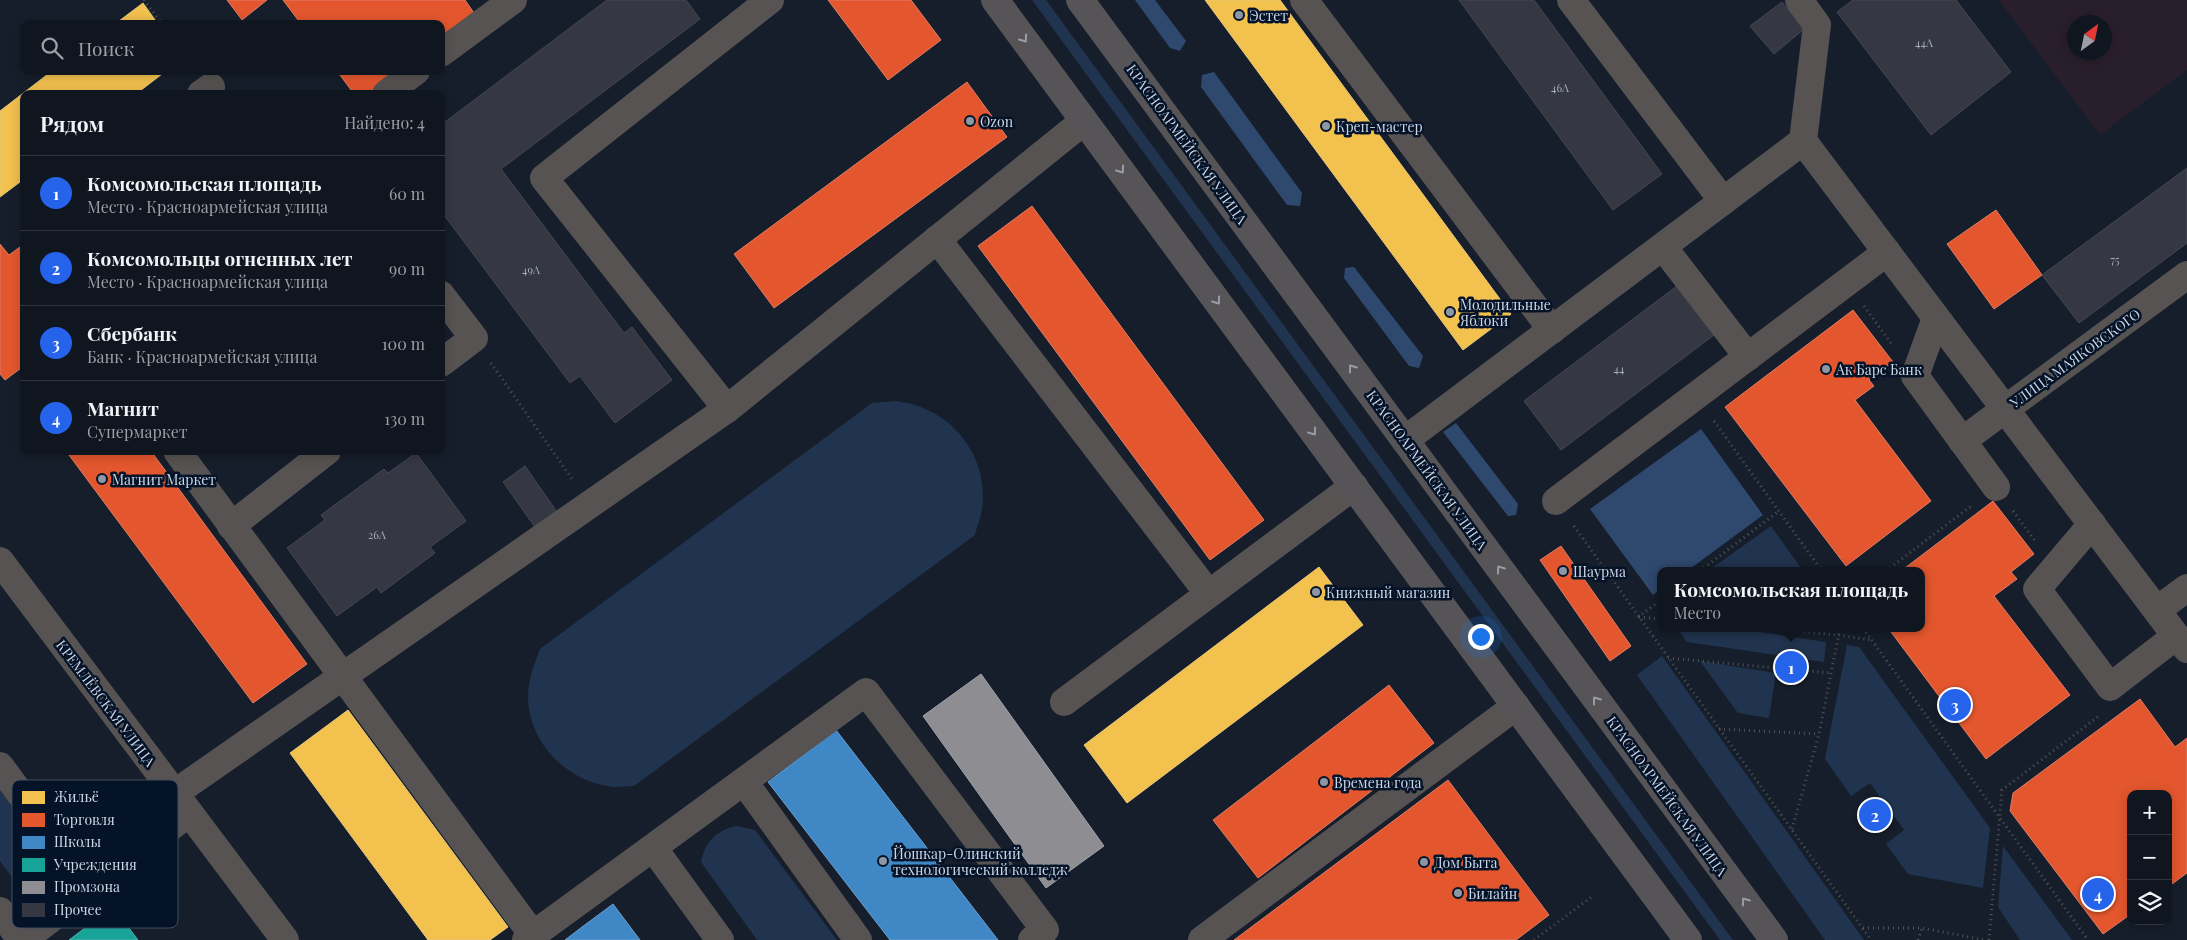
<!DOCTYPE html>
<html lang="ru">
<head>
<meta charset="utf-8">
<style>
  body { margin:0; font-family:"Playfair Display",serif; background:#191f29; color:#f1f3f6 }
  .controls { position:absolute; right:15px; bottom:15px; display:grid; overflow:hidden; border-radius:10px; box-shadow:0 2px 12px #0003 }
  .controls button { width:45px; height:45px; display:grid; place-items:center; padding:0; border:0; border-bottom:1px solid #30353e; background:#101620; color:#f1f3f6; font:25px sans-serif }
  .compass { position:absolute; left:2067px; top:15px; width:45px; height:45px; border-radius:50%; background:#101620; box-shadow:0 2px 12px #0003; rotate:33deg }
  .you { position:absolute; left:1480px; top:636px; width:18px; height:18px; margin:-12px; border:4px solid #fff; border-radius:50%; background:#1a73e8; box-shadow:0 0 0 8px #1a73e833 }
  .badge { display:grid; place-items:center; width:32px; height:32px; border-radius:50%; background:#2563eb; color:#fff; font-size:16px; font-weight:700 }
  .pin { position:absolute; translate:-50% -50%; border:2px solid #fff; box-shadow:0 1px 5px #0006 }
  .popup { position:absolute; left:1657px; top:567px; width:268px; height:65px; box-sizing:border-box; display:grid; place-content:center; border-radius:10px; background:#101620; filter:drop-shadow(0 1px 4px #0005); font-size:16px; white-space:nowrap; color:#9c9fa5 }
  .popup b { font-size:19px; color:#f1f3f6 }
  .popup::after { content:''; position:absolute; left:50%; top:100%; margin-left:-10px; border:10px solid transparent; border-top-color:#101620 }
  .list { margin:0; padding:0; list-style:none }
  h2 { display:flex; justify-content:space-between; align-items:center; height:65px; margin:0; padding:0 20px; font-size:21px }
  h2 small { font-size:16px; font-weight:400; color:#9c9fa5 }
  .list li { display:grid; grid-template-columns:32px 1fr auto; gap:15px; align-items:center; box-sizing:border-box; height:75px; padding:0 20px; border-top:1px solid #30353e }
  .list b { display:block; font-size:19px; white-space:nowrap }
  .list p { margin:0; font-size:16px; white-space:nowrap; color:#9c9fa5 }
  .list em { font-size:16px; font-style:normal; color:#9c9fa5 }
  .icon { flex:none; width:28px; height:28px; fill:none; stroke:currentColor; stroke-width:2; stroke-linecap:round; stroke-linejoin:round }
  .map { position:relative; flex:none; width:2187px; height:940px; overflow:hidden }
  .search { position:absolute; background:#101620; box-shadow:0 2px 12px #0003; left:20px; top:20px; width:425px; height:55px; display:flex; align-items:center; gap:12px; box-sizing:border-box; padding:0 18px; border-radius:10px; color:#9c9fa5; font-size:19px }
  .panel { position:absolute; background:#101620; box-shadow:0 2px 12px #0003; left:20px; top:90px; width:425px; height:365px; border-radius:10px }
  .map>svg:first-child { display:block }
  .education { fill:#291e2b; fill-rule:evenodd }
  .green { fill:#21344f }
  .forest { fill:#2f486e }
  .homes { fill:#f2c14e; stroke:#e7c77b }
  .shops { fill:#e4572e; stroke:#dd7d65 }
  .schools { fill:#3f88c5; stroke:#699fcf }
  .public { fill:#17a398; stroke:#4db2af }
  .industry { fill:#8d8d92; stroke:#a0a3ab }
  .building { fill:#353743; stroke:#454854 }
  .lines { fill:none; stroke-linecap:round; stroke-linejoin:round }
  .path { stroke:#525456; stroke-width:3; stroke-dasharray:1 4; stroke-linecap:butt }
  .minor { stroke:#565352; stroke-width:28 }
  .major { stroke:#565456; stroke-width:28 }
  .oneway { stroke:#979ca5 }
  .poi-dot { fill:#8c96a4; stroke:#051328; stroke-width:2 }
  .labels { text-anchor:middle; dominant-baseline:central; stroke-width:5; stroke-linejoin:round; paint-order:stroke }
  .number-label { font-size:11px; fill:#a6aebc }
  .poi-label { font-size:14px; fill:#ccd6e5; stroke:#051328; text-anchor:start }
  .street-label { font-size:14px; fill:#ccd6e5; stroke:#051328 }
  .key { fill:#051328; stroke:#414e61; stroke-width:1 }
  .key-label { font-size:14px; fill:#ccd6e5 }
</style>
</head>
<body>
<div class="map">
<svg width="2187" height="940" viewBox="0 0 2187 940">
  <rect width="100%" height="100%" fill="#161e2b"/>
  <path class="education" d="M 1999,0 L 2187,0 L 2187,70 L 2100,135 ZM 2074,22 L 2104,22 L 2104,52 L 2074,52 Z"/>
  <g class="green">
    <polygon points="1032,0 1046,0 1733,940 1720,940"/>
    <path d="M 897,401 C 905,403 915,404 923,408 C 963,424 988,465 982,509 C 981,517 977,526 975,535 L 634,786 C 625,786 615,788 607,786 C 565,779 529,742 528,698 C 528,680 534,665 540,649 L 872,403 Z"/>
    <polygon points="1771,526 1803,571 1708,571"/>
    <polygon points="1677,628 1734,628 1826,642 1824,662 1687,642"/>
    <polygon points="1847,645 1859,647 1990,828 1983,888 1908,874 1886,844 1904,830 1870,783 1851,796 1825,759"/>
    <polygon points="1662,656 1864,940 1825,940 1637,675"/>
    <polygon points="1700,661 1776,673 1769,718 1738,713"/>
    <polygon points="0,781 63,866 26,896 0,861"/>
    <path d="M 737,826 L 755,830 L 837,940 L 757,940 L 701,862 C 705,841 717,830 737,826 Z"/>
    <polygon points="2003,846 2072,940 2020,940 1998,907"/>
  </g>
  <g class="forest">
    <polygon points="1135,0 1155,0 1186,41 1180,51 1170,48"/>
    <polygon points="1214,72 1302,193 1300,206 1287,205 1201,87 1202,75"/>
    <polygon points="1354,267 1423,356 1419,368 1409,366 1344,278 1345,268"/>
    <polygon points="1456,423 1518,504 1516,515 1508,516 1443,432"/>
    <polygon points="1701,429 1763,515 1687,571 1661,571 1661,589 1653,595 1590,509"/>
  </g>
  <g class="homes">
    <polygon points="1205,0 1280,0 1511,314 1463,350"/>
    <polygon points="143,3 158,24 115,24"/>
    <polygon points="52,71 166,71 136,94 24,94 24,179 0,197 0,111"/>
    <polygon points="1319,567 1363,625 1127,803 1084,745"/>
    <polygon points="348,710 508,927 490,940 428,940 290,753"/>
  </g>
  <g class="shops">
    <polygon points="227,0 267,0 242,20"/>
    <polygon points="283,0 465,0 474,13 441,38 441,24 301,24"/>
    <polygon points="828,0 911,0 941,40 888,80"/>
    <polygon points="337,71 396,71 367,94 354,94"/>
    <polygon points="967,82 1007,137 774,308 734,254"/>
    <polygon points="1032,206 1264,520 1210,560 978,246"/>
    <polygon points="1996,210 2042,275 1994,309 1947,244"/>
    <polygon points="0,244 9,255 24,244 24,366 5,380 0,374"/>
    <polygon points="1853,310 1893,362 1869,380 1874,386 1855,400 1931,501 1846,566 1725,407"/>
    <polygon points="66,451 151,451 307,664 253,703"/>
    <polygon points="1993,501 2034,554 2011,572 2017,579 1994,596 2070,695 1986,759 1888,628 1921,628 1921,571 1901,571"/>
    <polygon points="1561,546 1631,646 1610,661 1540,560"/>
    <polygon points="1389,685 1434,743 1258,878 1213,820"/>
    <polygon points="2140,699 2175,747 2187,738 2187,873 2168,887 2168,794 2131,794 2131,914 2103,934 2010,811 2013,793"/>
    <polygon points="1448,780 1549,915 1516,940 1234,940"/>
  </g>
  <g class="schools">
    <polygon points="836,730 998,940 890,940 768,782"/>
    <polygon points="613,904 640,940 565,940 582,927"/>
  </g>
  <polygon class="public" points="113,907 138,940 69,940"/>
  <polygon class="industry" points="981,674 1104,846 1046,888 923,716"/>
  <g class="building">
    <polygon points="607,0 686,0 700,19 501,169 624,333 632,327 672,380 615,423 580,376 570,383 441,211 441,125"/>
    <polygon points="1459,0 1534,0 1662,174 1613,210"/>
    <polygon points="1853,0 1956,0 2011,72 1931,135 1837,12"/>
    <polygon points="1782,2 1804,29 1774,54 1750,26"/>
    <polygon points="2187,168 2187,243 2079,323 2042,275"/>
    <polygon points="1677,286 1714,335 1561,450 1524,401"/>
    <polygon points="416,453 466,521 430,547 435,553 381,593 377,587 337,616 287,548 325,520 321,515 384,469 388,473"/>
    <polygon points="525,466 557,512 535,527 503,482"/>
  </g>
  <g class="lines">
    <g class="path">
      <polyline points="144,0 162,24"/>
      <polyline points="1864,306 1893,346"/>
      <polyline points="491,363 572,479"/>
      <polyline points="1714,421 1822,571"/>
      <polyline points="2013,511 2036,542"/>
      <polyline points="1574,526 1871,940"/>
      <polyline points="1700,571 1779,511"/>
      <polyline points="1886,571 1971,506"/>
      <polyline points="1638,617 1661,600"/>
      <polyline points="1639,617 1661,619"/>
      <polyline points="1764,628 1838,635 1872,640"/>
      <polyline points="1863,628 2088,940"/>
      <polyline points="1668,658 1831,673"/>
      <polyline points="1719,729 1819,734"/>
      <polyline points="1792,829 1819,734 1840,628"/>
      <polyline points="1863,928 1922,928 1984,940"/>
      <polyline points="1534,940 1593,896"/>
      <polyline points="1918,940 1922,928"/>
      <polyline points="1989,940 2002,790 2099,716"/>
    </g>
    <g class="minor">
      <polyline points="770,0 544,178 727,409 1084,121"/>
      <polyline points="1304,0 1552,330"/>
      <polyline points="1571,0 1723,201"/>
      <polyline points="1799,0 1817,25 1803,141 2176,636"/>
      <polyline points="441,53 513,0"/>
      <polyline points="201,94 211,87"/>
      <polyline points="386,94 416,71"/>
      <polyline points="937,239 1208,593"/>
      <polyline points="1663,247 1748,357"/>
      <polyline points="441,295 474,338 441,363"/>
      <polyline points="1936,318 1915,376 1996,487"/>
      <polyline points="1405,440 1803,141"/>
      <polyline points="1962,441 2187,275"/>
      <polyline points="177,451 533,935"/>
      <polyline points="1556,501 1887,252"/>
      <polyline points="2092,524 2037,589 2110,687 2176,636 2187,649"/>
      <polyline points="231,526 327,451"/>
      <polyline points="0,561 285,940"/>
      <polyline points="2157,610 2187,588"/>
      <polyline points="1064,702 1354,486"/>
      <polyline points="0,766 90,889"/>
      <polyline points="745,783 858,940"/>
      <polyline points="175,793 727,409"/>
      <polyline points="654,849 720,940"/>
      <polyline points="0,911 21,940"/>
      <polyline points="23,940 189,813"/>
      <polyline points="526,940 866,692 1045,930 1032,940"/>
      <polyline points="1202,940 1516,706"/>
    </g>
    <g class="major">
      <polyline points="995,0 1688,940"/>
      <polyline points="1080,0 1774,940"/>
    </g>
  </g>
  <defs><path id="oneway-chevron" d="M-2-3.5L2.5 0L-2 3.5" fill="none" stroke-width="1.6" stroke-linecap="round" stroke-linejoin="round" transform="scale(1.25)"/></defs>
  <g class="oneway">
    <use href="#oneway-chevron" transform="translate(1024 39) rotate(54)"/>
    <use href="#oneway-chevron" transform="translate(1121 170) rotate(54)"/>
    <use href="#oneway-chevron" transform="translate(1217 301) rotate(54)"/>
    <use href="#oneway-chevron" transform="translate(1352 368) rotate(-126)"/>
    <use href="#oneway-chevron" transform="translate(1313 432) rotate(54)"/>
    <use href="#oneway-chevron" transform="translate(1500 569) rotate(-126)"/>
    <use href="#oneway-chevron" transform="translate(1596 700) rotate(-126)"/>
    <use href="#oneway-chevron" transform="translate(1745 901) rotate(-126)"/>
  </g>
  <g class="poi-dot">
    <circle cx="1239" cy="15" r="5"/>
    <circle cx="970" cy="121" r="5"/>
    <circle cx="1326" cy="126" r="5"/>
    <circle cx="1450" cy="312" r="5"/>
    <circle cx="1826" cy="369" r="5"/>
    <circle cx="102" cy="479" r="5"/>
    <circle cx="1563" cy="571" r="5"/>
    <circle cx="1316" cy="592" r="5"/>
    <circle cx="1324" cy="782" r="5"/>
    <circle cx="883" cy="861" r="5"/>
    <circle cx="1424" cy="862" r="5"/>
    <circle cx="1458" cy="893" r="5"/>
  </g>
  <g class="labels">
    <g class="number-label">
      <text x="1924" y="42">44А</text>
      <text x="1560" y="87">46А</text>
      <text x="2115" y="259">75</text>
      <text x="531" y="269">49А</text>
      <text x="1619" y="368">44</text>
      <text x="377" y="534">26А</text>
    </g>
    <g class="poi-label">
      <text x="1249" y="15">Эстет</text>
      <text x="980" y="121">Ozon</text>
      <text x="1336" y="126">Креп-мастер</text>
      <text x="1460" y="304">Молодильные<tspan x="1460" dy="16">Яблоки</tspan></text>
      <text x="1836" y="369">Ак Барс Банк</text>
      <text x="112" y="479">Магнит Маркет</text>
      <text x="1573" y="571">Шаурма</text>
      <text x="1326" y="592">Книжный магазин</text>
      <text x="1334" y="782">Времена года</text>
      <text x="893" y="853">Йошкар-Олинский<tspan x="893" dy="16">технологический колледж</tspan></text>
      <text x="1434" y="862">Дом Быта</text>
      <text x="1468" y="893">Билайн</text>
    </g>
    <g class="street-label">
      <text transform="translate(1187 144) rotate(54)">КРАСНОАРМЕЙСКАЯ УЛИЦА</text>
      <text transform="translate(2075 358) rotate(-36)">УЛИЦА МАЯКОВСКОГО</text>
      <text transform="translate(1427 470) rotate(54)">КРАСНОАРМЕЙСКАЯ УЛИЦА</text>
      <text transform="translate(106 703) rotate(53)">КРЕМЛЁВСКАЯ УЛИЦА</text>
      <text transform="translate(1667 796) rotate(54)">КРАСНОАРМЕЙСКАЯ УЛИЦА</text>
    </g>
  </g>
  <rect x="12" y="780" width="166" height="148" rx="8" class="key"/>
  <rect x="22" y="791" width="23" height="13" fill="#f2c14e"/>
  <rect x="22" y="813" width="23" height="14" fill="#e4572e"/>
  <rect x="22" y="836" width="23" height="13" fill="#3f88c5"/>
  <rect x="22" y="858" width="23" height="14" fill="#17a398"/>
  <rect x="22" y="881" width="23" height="13" fill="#8d8d92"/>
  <rect x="22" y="903" width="23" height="14" fill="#353743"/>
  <g class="key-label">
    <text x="54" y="802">Жильё</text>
    <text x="54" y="825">Торговля</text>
    <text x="54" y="847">Школы</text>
    <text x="54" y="870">Учреждения</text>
    <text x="54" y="892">Промзона</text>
    <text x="54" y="915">Прочее</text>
  </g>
</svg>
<div class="controls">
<button>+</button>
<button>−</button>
<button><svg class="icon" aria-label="layers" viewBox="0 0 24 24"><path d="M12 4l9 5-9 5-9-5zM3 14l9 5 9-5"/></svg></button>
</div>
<svg class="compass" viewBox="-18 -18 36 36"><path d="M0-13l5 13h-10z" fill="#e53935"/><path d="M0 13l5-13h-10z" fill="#9c9fa5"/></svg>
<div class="you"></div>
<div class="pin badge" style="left:1791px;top:667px">1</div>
<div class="popup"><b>Комсомольская площадь</b>Место</div>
<div class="pin badge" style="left:1875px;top:815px">2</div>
<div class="pin badge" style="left:1955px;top:705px">3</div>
<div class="pin badge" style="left:2098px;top:894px">4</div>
<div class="search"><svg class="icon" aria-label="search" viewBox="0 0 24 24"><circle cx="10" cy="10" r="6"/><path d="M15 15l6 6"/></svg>Поиск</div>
<section class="panel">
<h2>Рядом<small>Найдено: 4</small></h2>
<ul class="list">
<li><span class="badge">1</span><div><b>Комсомольская площадь</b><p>Место · Красноармейская улица</p></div><em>60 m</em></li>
<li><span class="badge">2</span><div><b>Комсомольцы огненных лет</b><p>Место · Красноармейская улица</p></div><em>90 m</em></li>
<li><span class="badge">3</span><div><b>Сбербанк</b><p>Банк · Красноармейская улица</p></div><em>100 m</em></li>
<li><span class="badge">4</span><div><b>Магнит</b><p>Супермаркет</p></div><em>130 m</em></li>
</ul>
</section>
</div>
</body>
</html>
